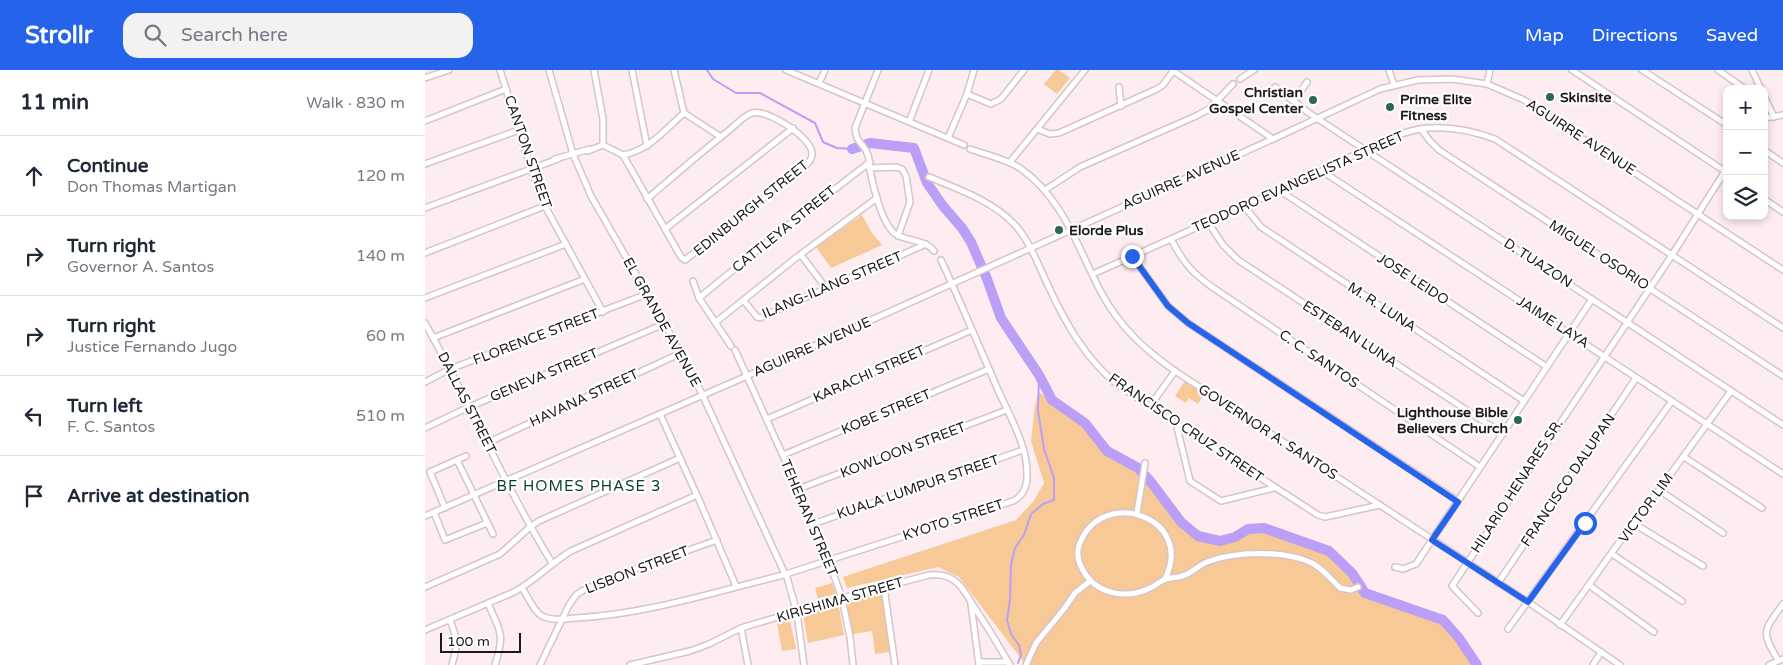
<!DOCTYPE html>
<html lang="en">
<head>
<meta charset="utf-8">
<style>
  body { margin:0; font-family:"Varela Round",sans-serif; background:#f2f2f3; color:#1f2937 }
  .controls { position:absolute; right:15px; top:15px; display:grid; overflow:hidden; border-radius:10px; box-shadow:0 2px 8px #0003 }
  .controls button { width:45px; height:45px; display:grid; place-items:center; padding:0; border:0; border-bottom:1px solid #e0e1e3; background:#fff; color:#1f2937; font:25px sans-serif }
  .scale { position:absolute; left:15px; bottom:12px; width:81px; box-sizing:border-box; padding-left:5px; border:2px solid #1f1819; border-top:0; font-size:14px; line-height:18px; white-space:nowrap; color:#1f1819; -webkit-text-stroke:4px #fff; paint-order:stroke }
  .stop { position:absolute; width:15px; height:15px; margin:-11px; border:4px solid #2563eb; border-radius:50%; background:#fff }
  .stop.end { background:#2563eb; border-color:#fff; box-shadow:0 1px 5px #0008 }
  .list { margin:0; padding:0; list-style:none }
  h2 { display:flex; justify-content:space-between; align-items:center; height:65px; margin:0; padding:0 20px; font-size:21px }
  h2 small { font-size:16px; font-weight:400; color:#747a83 }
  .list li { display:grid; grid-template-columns:32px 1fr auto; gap:15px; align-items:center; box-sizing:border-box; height:80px; padding:0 20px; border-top:1px solid #e0e1e3 }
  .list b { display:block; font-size:19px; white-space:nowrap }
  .list p { margin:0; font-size:16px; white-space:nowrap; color:#747a83 }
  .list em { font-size:16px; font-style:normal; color:#747a83 }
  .icon { flex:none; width:28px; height:28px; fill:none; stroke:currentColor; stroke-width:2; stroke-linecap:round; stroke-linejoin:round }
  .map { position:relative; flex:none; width:1358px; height:595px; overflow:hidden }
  header { display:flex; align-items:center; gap:30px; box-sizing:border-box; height:70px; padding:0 25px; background:#2563eb; color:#fff }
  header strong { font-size:24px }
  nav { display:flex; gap:28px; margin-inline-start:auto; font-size:18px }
  .search { width:350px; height:45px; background:#f2f2f3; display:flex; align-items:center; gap:12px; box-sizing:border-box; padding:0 18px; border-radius:15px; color:#747a83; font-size:19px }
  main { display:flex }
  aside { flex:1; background:#fff }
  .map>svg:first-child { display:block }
  .green { fill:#f7c996 }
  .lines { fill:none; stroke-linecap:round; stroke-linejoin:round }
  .stream { stroke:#bb9ff6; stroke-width:2 }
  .river { stroke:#bb9ff6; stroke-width:10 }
  .minor-casing { stroke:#d7c4c8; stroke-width:8 }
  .minor { stroke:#fff; stroke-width:5 }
  .route { stroke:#2563eb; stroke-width:6 }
  .poi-dot { fill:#2b6853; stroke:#fff; stroke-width:2 }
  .labels { text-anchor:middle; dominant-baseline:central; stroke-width:4.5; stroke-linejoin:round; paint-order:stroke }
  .poi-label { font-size:14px; font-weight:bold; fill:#1f1819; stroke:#fff; text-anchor:start }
  .street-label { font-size:14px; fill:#1f1819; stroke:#fff }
  .neighbourhood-label { font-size:15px; letter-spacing:1px; fill:#083c2d; stroke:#fff }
</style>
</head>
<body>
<header>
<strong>Strollr</strong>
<div class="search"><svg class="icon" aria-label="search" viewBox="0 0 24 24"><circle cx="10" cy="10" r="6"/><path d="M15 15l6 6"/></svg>Search here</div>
<nav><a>Map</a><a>Directions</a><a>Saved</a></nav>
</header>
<main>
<aside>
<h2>11 min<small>Walk · 830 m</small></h2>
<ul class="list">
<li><svg class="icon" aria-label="ahead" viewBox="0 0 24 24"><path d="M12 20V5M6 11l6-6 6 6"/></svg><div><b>Continue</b><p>Don Thomas Martigan</p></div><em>120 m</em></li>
<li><svg class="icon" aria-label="right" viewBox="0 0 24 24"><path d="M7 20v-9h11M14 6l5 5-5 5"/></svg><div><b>Turn right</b><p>Governor A. Santos</p></div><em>140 m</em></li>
<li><svg class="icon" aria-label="right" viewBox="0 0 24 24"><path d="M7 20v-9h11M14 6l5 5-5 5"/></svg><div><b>Turn right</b><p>Justice Fernando Jugo</p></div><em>60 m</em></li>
<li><svg class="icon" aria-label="left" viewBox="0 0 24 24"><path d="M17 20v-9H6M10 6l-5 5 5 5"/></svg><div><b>Turn left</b><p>F. C. Santos</p></div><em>510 m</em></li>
<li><svg class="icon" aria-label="arrive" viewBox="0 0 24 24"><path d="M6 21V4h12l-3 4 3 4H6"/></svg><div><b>Arrive at destination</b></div></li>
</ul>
</aside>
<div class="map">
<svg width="1358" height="595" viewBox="0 0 1358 595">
  <rect width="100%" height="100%" fill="#fdecf0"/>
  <g class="green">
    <polygon points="631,0 634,0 645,8 632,24 619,14"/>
    <polygon points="437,145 447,163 457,175 406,198 391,177"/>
    <polygon points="760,311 762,312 764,311 779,324 773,334 764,328 761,333 750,326"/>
    <polygon points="614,322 658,356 679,384 713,398 726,412 756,452 773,466 795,471 810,467 823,459 839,458 904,481 927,503 940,523 1018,550 1034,568 1052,595 601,595 534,507 513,497 422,518 418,507 591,450 608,432 619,413 606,371 610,335"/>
    <polygon points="407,513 411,524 393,529 390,518"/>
    <polygon points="456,521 465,582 450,584 447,561 428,564 421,530"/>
    <polygon points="413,533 419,565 383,573 378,545"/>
    <polygon points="365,550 371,579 357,581 352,553"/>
  </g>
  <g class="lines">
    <g class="stream">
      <polyline points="282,0 288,9 311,23 335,23 390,53 398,72 412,78 427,79"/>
      <polyline points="593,593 596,585 594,575 586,564 582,550 585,530 586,495 590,478 599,465 606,444 618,434 629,430 629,408 619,379 613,341 614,305"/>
    </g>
    <polyline class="river" points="427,79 445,73 489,78 502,113 518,136 537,158 546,172 562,209 576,248 614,305 627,330 660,353 682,381 713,398 726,412 756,452 773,466 795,471 810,467 823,459 839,458 904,481 927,503 940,523 1018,550 1034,568 1052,595"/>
    <g class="minor-casing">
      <g id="minor">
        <polyline points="75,0 106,99 120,136 178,242"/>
        <polyline points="124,0 148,84 166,126 256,283 277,324 359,502 361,504 372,543 379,595"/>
        <polyline points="169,0 178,49 178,75"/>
        <polyline points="207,0 222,76"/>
        <polyline points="249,0 259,43 296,67"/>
        <polyline points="361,0 539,75"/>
        <path d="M 453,0 L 430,58 C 431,74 439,73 443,85 C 445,90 444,95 445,100 C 448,116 456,150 468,162 C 478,172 499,168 509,181"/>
        <polyline points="747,0 848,69"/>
        <polyline points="964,0 969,15"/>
        <polyline points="1147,0 1301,102"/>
        <polyline points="1217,0 1302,55"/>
        <polyline points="1293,0 1320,19"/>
        <polyline points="1327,0 1336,19"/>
        <polyline points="0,8 24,0"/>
        <polyline points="815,9 829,0"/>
        <polyline points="394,13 400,0"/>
        <polyline points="1062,14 1065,0"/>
        <polyline points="694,17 696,36"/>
        <polyline points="850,17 884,43 1358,355"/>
        <polyline points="542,24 566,34 576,29 599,0"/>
        <polyline points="1339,26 1349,47"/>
        <polyline points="869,31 882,12"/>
        <polyline points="1339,48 1358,45"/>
        <polyline points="0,51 81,19"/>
        <polyline points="484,52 504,0"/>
        <polyline points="612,59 625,64 634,63 732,19 738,15 748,1"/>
        <polyline points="996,59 1005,71 1014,80 1358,306"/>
        <polyline points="523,68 542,24 549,0"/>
        <path d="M 178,75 L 198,85 L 256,187 L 260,190 L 382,94 C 385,91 387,88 387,84 C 388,68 341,38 327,43 C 318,46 310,56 302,62 C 275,83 249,106 222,129"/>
        <path d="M 545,79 C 562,85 581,89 595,98 C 639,129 653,179 677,224 C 695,257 720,280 750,301 L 1103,532 L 1195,595"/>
        <polyline points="1339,80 1358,93"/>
        <polyline points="163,81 178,75"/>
        <path d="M 198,85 C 223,81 241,59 259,43"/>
        <polyline points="130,89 165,79"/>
        <polyline points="585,92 660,0"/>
        <polyline points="0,94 94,60"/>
        <polyline points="444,98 471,97 477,99 481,106 485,132 473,166"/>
        <polyline points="897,101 1358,404"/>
        <path d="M 504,107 C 533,119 568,131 590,155 C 604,170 612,192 621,211 C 639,251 660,289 694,316 L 893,445 L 900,447 L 955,435"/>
        <polyline points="620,120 655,97 771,46 784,39 808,14"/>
        <polyline points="854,120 1122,297"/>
        <polyline points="1339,129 1358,142"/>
        <polyline points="819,136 836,157 1099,331"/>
        <polyline points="0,138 133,89"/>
        <polyline points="783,152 798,175 813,190 1078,364"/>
        <polyline points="240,159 368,58"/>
        <path d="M 746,169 C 758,192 766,202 787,217 L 1055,397"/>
        <polyline points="0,183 120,136"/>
        <polyline points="376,185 401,218"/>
        <polyline points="707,186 743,236 763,253 1033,431"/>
        <path d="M 668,204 C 744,170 821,135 897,101 C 928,87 962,65 995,59 C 1021,55 1046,60 1070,69 L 1358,258"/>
        <polyline points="268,211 274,228 306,276"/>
        <polyline points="0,228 141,174"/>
        <polyline points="274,228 353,163 445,92"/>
        <polyline points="319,231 332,247 335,248 501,174"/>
        <polyline points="291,252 372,187 452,128"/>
        <path d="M 0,253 C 44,332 80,416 127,493"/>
        <polyline points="8,268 160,209"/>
        <polyline points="310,280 360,390 409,506 417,528 425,567 428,595"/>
        <polyline points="0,312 25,299 222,224"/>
        <polyline points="725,336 750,301"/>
        <polyline points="235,344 275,432 311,516"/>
        <polyline points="342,349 547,260"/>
        <polyline points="751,353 765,411 796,431 849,418"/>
        <polyline points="0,358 44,337 239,254"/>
        <polyline points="62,373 256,283"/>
        <polyline points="358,385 564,299"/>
        <polyline points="1259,387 1337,438"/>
        <polyline points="32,390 68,464"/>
        <polyline points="373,419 582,340"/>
        <polyline points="1234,420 1298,463"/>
        <polyline points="20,438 5,402 41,386"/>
        <polyline points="9,442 20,470 62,453"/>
        <polyline points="712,443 720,393"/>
        <polyline points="0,446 322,306 848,69 955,19 993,10 1027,9 1062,14 1099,30 1358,200"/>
        <polyline points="1208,453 1278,496"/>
        <polyline points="388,454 598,380"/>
        <polyline points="1187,484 1257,531"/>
        <polyline points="970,497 978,499 991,494 1167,229"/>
        <path d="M 361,504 L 588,431 C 604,423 603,406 601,391 C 598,369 582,340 573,320 C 554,276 536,233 516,190"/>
        <path d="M 740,509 C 771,447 677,416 655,473 C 650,484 654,495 661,505 C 675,525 703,529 725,518 C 731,516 736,510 741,509 C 748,507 754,508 760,505 C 768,502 774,495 782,492 C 811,481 859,480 887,493 C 898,499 906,509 915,518 L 926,520 L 933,517"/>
        <polyline points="1073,513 1211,308"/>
        <polyline points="1164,515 1229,562"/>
        <polyline points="0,517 75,484 105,457 114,451 255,388"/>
        <polyline points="459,517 470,595"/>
        <path d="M 97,518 C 103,526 108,541 117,546 C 127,551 140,549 151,548 C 222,544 290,522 358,505"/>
        <path d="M 63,534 C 76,562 80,564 70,595"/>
        <polyline points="546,534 554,595"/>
        <polyline points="1053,543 1027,516 1247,185 1302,98"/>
        <path d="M 25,550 C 33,571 33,573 27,595"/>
        <polyline points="1135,555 1208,453 1234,420 1306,321"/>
        <polyline points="316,558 323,595"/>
        <polyline points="1083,559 1247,331"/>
        <path d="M 0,560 L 89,522 C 110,511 126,493 146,481 L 272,425"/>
        <path d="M 1353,590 C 1335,560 1339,561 1358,534"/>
        <polyline points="554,592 583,592"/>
        <polyline points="115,595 144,535 151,525 157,521 188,507 292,470"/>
        <path d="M 205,595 L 265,581 L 284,574 L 316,558 L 417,528 L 504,505 C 514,504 523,505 530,511 C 537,516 542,525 546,532 C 560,553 573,574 585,595"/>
        <polyline points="601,595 611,573 639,539 650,523 665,511"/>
        <polyline points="1168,595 1176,582"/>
        <polyline points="1344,595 1358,589"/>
      </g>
    </g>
    <use href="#minor" class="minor"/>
  </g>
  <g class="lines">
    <polyline class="route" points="707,186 743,236 763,253 1033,432 1007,470 1103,532 1160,453"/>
  </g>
  <g class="poi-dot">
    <circle cx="1125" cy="27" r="5"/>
    <circle cx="888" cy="30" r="5"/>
    <circle cx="965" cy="37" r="5"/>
    <circle cx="634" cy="160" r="5"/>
    <circle cx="1093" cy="350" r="5"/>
  </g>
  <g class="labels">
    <g class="poi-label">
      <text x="878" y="22" text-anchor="end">Christian<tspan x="878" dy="16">Gospel Center</tspan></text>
      <text x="1135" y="27">Skinsite</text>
      <text x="975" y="29">Prime Elite<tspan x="975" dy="16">Fitness</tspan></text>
      <text x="644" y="160">Elorde Plus</text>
      <text x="1083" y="342" text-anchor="end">Lighthouse Bible<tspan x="1083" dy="16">Believers Church</tspan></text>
    </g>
    <g class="street-label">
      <text transform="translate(1156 67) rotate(33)">AGUIRRE AVENUE</text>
      <text transform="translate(103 82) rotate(71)">CANTON STREET</text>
      <text transform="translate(756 110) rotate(-24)">AGUIRRE AVENUE</text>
      <text transform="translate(873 112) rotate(-24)">TEODORO EVANGELISTA STREET</text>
      <text transform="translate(326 138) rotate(-39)">EDINBURGH STREET</text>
      <text transform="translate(359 159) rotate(-39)">CATTLEYA STREET</text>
      <text transform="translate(1174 185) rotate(33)">MIGUEL OSORIO</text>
      <text transform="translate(1113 193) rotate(33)">D. TUAZON</text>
      <text transform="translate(988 209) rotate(33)">JOSE LEIDO</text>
      <text transform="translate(407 215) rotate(-23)">ILANG-ILANG STREET</text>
      <text transform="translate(957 237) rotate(33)">M. R. LUNA</text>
      <text transform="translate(237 252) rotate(61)">EL GRANDE AVENUE</text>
      <text transform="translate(1128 252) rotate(33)">JAIME LAYA</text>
      <text transform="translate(925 264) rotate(33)">ESTEBAN LUNA</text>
      <text transform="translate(111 267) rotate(-21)">FLORENCE STREET</text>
      <text transform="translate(387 277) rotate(-24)">AGUIRRE AVENUE</text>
      <text transform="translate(894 289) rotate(34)">C. C. SANTOS</text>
      <text transform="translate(444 304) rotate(-24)">KARACHI STREET</text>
      <text transform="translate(119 305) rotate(-23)">GENEVA STREET</text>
      <text transform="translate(159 328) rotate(-25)">HAVANA STREET</text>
      <text transform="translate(42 333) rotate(63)">DALLAS STREET</text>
      <text transform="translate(461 342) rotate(-23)">KOBE STREET</text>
      <text transform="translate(761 358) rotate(34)">FRANCISCO CRUZ STREET</text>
      <text transform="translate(843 362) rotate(33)">GOVERNOR A. SANTOS</text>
      <text transform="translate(478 380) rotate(-21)">KOWLOON STREET</text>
      <text transform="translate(1143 410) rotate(-56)">FRANCISCO DALUPAN</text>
      <text transform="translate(1092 416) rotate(-57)">HILARIO HENARES SR.</text>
      <text transform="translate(493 417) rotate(-19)">KUALA LUMPUR STREET</text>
      <text transform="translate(1221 438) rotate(-54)">VICTOR LIM</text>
      <text transform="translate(384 448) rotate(67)">TEHERAN STREET</text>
      <text transform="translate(528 450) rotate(-18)">KYOTO STREET</text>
      <text transform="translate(212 500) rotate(-21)">LISBON STREET</text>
      <text transform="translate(415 530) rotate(-16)">KIRISHIMA STREET</text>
    </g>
    <g class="neighbourhood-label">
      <text x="154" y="416">BF HOMES PHASE 3</text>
    </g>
  </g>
</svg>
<div class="controls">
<button>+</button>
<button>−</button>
<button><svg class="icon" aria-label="layers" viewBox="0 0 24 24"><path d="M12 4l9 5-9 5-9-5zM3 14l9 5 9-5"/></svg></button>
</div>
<div class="scale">100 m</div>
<div class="stop" style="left:1160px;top:453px"></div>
<div class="stop end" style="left:707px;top:186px"></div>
</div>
</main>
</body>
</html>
